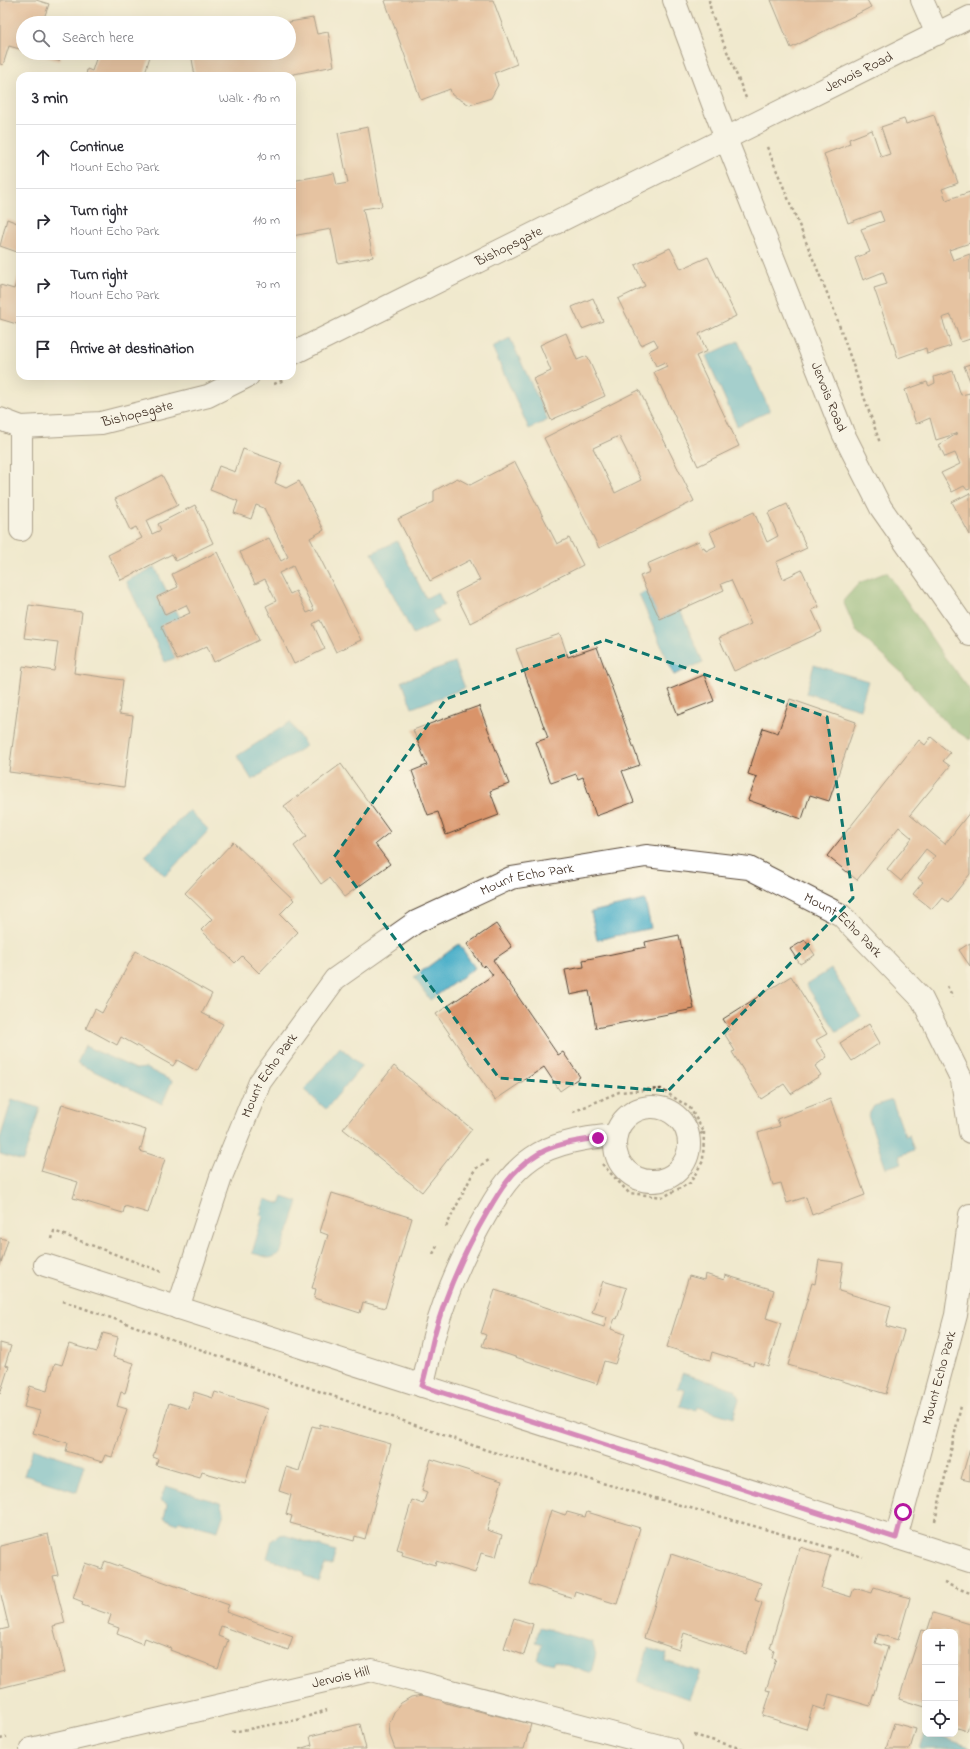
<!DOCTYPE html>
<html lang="en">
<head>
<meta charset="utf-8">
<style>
  body { margin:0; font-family:"Indie Flower",sans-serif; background:#f2f2f3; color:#2b2b33 }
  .controls { position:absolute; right:12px; bottom:12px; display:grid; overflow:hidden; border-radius:8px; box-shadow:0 4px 16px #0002 }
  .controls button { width:36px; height:36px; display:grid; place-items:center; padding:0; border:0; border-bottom:1px solid #e1e1e2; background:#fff; color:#2b2b33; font:20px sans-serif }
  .stop { position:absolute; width:12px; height:12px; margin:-9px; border:3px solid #b5179e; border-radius:50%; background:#fff }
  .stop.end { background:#b5179e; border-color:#fff; box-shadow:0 1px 4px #0008 }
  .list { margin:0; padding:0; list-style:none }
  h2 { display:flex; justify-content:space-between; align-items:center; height:52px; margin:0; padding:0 16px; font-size:17px }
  h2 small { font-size:13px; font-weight:400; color:#7c7c81 }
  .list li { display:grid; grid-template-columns:26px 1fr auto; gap:12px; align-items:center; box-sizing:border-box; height:64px; padding:0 16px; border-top:1px solid #e1e1e2 }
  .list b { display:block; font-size:15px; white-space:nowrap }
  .list p { margin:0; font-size:13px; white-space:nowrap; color:#7c7c81 }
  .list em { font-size:13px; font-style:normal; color:#7c7c81 }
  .icon { flex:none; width:22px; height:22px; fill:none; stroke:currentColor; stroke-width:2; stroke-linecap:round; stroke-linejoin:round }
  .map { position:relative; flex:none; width:970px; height:1749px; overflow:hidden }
  .search { position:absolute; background:#fff; box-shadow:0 4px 16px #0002; left:16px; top:16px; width:280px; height:44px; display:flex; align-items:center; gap:10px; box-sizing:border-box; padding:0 14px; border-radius:22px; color:#7c7c81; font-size:15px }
  .panel { position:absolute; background:#fff; box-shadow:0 4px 16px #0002; left:16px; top:72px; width:280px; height:308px; border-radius:12px }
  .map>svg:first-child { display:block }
  .forest { fill:#79ac67; stroke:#5a6b42 }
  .water { fill:#4aafc9; stroke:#426c74 }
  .building { fill:#d9946a; fill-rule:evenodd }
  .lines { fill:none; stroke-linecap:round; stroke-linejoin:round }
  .minor-casing { stroke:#564738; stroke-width:24 }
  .path { stroke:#564738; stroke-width:2.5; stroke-dasharray:3 3; stroke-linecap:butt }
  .minor { stroke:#fff; stroke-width:22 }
  .route { stroke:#b5179e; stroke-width:5 }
  .marked { fill:none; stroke:#0f766e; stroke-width:3; stroke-dasharray:8 5; stroke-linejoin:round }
  .labels { text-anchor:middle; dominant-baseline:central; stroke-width:3.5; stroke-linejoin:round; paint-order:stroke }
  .street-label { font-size:14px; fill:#3b2a1e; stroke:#fcf5e5 }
</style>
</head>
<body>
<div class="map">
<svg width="970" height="1749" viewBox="0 0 970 1749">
  <rect width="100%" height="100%" fill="#fcf5e5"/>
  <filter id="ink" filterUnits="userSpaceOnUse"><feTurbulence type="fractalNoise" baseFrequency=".025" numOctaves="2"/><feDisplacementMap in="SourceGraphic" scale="8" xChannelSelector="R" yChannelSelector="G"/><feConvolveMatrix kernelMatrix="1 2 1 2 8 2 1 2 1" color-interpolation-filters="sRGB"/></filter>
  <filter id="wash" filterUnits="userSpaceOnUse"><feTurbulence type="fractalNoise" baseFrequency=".012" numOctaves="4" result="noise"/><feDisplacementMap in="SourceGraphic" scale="16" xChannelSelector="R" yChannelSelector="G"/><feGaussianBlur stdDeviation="0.9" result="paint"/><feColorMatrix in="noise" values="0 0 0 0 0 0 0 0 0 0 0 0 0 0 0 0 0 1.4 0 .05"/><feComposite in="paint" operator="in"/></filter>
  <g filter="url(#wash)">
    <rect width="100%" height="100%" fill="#f0e9ce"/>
    <polygon class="forest" points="887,572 943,655 970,690 970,740 950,727 901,672 856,631 843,601 859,583"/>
    <g class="water">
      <polygon points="510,338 548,420 529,429 492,347"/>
      <polygon points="738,341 770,411 737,426 706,356"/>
      <polygon points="397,541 426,598 438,592 444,605 432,611 438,622 413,634 372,553"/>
      <polygon points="155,567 167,592 157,597 165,615 176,610 180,618 161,627 175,658 165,662 126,581"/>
      <polygon points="647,591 660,619 680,610 703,662 674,675 639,595"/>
      <polygon points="455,662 465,688 412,708 402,681"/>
      <polygon points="814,665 868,681 860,709 806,693"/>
      <polygon points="290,722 306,746 252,780 237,756"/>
      <polygon points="189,810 209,830 165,876 145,855"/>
      <polygon points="645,900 651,928 597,940 591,912"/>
      <polygon points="459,944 475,968 430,1000 414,977"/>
      <polygon points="831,969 861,1016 837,1032 806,985"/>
      <polygon points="85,1046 136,1069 146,1068 172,1081 162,1104 77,1063"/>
      <polygon points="340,1047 362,1066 326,1109 304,1090"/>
      <polygon points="12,1099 40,1108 23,1161 0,1154 0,1139"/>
      <polygon points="892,1100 905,1136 909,1135 914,1150 899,1156 902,1163 886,1168 868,1116 874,1106"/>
      <polygon points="283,1197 298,1202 280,1254 270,1258 252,1253 263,1216 260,1215 265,1199 280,1204"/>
      <polygon points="682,1373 735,1389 739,1399 733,1418 697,1407 696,1410 680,1406 685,1390 678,1388"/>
      <polygon points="33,1448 85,1465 77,1492 24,1475"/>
      <polygon points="166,1486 220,1503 224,1513 218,1531 180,1521 177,1524 164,1518 167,1504 160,1500"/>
      <polygon points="281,1534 336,1551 332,1565 325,1565 318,1581 305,1576 304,1572 267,1558 272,1540"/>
      <polygon points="540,1627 592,1642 596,1654 591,1673 554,1661 553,1664 538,1660 542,1644 535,1642"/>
      <polygon points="648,1648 667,1654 665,1661 700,1672 690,1699 638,1682"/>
      <polygon points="925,1733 933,1734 970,1747 970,1749 920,1749"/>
    </g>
    <g id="blocks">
      <g class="building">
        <polygon points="0,0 36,0 49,4 44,18 57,23 23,23 23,50 9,46 3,65 0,64"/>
        <polygon points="387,0 493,0 517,64 494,73 498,85 491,98 470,105 452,95 450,89 421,100 385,1"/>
        <polygon points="771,0 867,0 871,7 791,48"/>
        <polygon points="313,18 317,34 328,32 334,66 284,76 195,76 192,59 204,56 203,53 289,53 289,22"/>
        <polygon points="33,53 61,53 59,61"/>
        <polygon points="87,53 151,53 144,76 86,76 87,69 92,71 97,56"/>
        <polygon points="934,115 958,183 942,189 946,200 970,192 970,243 949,250 953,260 970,254 970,339 961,342 951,315 942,318 951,346 927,354 926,348 898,358 874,288 887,284 883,272 863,280 855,258 870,252 861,229 884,221 880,211 848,223 824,154 850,144 849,139 872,130 881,157 890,154 881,127 904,119 906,124"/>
        <polygon points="368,127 382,206 363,209 373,257 338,263 331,229 292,236 292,181 334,173 337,185 348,183 338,133"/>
        <polygon points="7,219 20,224 20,253 0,246"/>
        <polygon points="670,248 681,269 708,257 736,316 699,334 707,351 696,356 739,446 698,466 654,372 667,366 665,362 656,366 649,351 658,346 654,339 641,345 618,299 645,286 635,265"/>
        <polygon points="20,270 20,325 0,319 0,285 14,289"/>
        <polygon points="593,298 603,321 582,329 572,307"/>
        <polygon points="566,333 577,360 587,356 605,396 551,420 533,379 551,371 540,345"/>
        <polygon points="970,364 970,381 964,366"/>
        <polygon points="953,371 961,395 970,393 970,489 967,490 964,486 952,492 941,473 960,464 955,453 945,457 939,445 958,433 936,440 930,418 916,424 905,390 927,382 929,386 935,383 934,377"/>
        <path d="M 639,390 L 694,501 L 599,548 L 544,438 ZM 619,436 L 641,480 L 615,493 L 593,448 Z"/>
        <path d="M 243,449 L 282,463 L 275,483 L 286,488 L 299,481 L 324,530 L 310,538 L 361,640 L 336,652 L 320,620 L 313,624 L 325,649 L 294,664 L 266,606 L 276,601 L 265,579 L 255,584 L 240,552 L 269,538 L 281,561 L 288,557 L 264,508 L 256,505 L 251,519 L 234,513 L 238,501 L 210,490 L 219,466 L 235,472 ZM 293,566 L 314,610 L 307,613 L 296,591 L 290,594 L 279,573 Z"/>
        <polygon points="515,462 557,544 569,538 583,565 470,623 455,593 480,580 470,560 430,581 398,519 434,502 434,491 457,478 470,485"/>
        <polygon points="162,475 178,505 146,521 152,534 161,530 158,524 195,505 213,543 176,561 172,554 121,580 108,555 142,538 136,527 130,530 115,499"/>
        <polygon points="970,493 970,535 952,502"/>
        <polygon points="787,504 807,548 776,562 783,579 802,570 819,607 812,610 822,632 734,671 719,638 751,624 731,580 721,584 724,590 660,619 640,576 650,572 647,564 699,541 702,548 704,547 706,551 716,546 710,532 754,512 767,542 778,536 768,513"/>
        <polygon points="217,552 259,640 214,662 207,646 177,660 161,626 190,613 186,605 165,615 157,597 178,587 172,574"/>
        <polygon points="29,605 82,612 74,673 123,680 119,714 133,716 124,787 9,772 23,666 54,671 58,642 24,638"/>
        <polygon points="560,634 568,657 597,647 640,765 622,771 634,802 596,816 583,777 578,779 576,774 551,783 536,742 548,738 516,649"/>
        <polygon points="704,675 714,701 678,715 668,690"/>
        <polygon points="790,699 856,722 829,801 810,795 802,819 748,800 757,777 748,774 763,728 778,733"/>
        <polygon points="479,706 509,784 490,791 499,815 446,835 438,812 428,815 412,771 427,765 413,730"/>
        <polygon points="931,737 950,753 943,761 950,766 910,815 945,844 970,812 970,874 948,902 942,897 932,909 913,894 923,882 918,878 935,856 926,849 901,881 887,869 912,838 899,827 857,880 827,856 919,740 925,745"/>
        <polygon points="341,764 390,832 375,844 390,864 344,897 329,878 321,884 294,846 307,836 284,806"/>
        <polygon points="233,842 294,900 280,914 298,932 259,973 242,956 235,963 201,930 212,919 185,893"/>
        <polygon points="496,924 512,947 493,960 558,1055 563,1052 580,1077 560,1091 544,1067 495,1100 436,1014 493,975 485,965 483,967 467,944"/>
        <polygon points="679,935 694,1009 596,1028 589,991 570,995 565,970 584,967 583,960 646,947 645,942"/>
        <polygon points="805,940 815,955 800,964 790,949"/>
        <polygon points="970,943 970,966 959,950"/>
        <polygon points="136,951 212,994 202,1013 223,1024 197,1071 177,1060 173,1066 121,1037 117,1045 86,1028 95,1009 102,1013"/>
        <polygon points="791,976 827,1034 816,1040 827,1057 815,1066 821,1075 791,1094 784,1084 761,1099 732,1052 735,1051 724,1033 730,1030 723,1019"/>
        <polygon points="869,1024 880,1043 852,1061 840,1043"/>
        <polygon points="394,1066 472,1129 422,1192 343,1129"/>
        <polygon points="830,1099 865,1195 812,1215 806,1197 787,1203 781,1183 773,1185 758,1133 780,1126 777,1119"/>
        <polygon points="62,1104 146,1130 140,1151 165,1159 148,1213 125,1206 123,1213 73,1198 78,1182 41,1171"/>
        <polygon points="332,1193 412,1218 385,1308 363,1302 360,1313 314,1298 316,1289 312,1288 328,1235 320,1232"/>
        <polygon points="0,1238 8,1240 0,1266"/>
        <polygon points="819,1260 843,1263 839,1291 891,1306 886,1326 904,1331 886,1394 788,1365 812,1283 815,1284"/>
        <polygon points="705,1274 724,1280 725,1275 774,1290 766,1318 781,1323 768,1366 754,1361 753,1365 712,1352 710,1360 667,1347 689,1276 704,1280"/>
        <polygon points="603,1281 627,1288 617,1319 615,1318 611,1329 625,1334 615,1364 604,1361 597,1384 482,1346 486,1335 481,1333 495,1290 604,1327 607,1317 592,1312"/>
        <polygon points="103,1333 118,1337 113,1357 134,1363 125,1393 121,1392 117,1406 127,1409 112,1457 105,1455 102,1462 66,1451 68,1443 33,1433 40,1411 24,1407 30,1386 47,1391 55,1363 62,1365 69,1344 97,1352"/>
        <polygon points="0,1343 11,1346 5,1365 9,1366 0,1394"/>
        <polygon points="194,1392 213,1398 215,1392 268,1409 245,1484 202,1472 200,1478 156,1465 158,1459 153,1457 169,1403 189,1409"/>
        <polygon points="320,1424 391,1444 365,1539 355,1536 354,1541 290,1523 292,1516 286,1514 291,1495 279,1491 286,1467 299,1471 312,1426 320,1428"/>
        <polygon points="970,1449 970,1481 961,1479"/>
        <polygon points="431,1459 502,1481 487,1530 502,1535 496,1557 481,1553 475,1573 436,1561 435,1565 402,1555 403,1551 397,1549 412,1500 423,1504 427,1492 422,1490"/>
        <polygon points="551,1510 565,1515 567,1512 585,1517 587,1512 640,1528 617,1604 575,1591 573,1598 529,1584"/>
        <polygon points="48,1534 58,1575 53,1576 65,1623 53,1626 65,1672 0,1688 0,1630 9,1628 0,1591 0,1546"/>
        <polygon points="800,1547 830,1556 821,1588 851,1597 854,1588 872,1593 874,1587 910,1598 898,1640 878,1634 875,1643 888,1647 870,1706 829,1694 825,1710 813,1706 806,1729 763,1716 771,1691 766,1690 776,1659 772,1658 774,1650 770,1648"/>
        <polygon points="671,1554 761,1583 755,1600 762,1603 746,1654 684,1633 679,1650 644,1638"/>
        <polygon points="105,1561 229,1605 226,1612 293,1636 288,1650 221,1626 218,1636 228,1640 218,1668 170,1650 171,1648 145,1638 143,1644 117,1634 119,1628 108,1624 111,1615 82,1605 83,1602 73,1598 85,1563 102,1569"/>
        <polygon points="933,1613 970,1624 970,1721 967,1731 955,1727 955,1632 927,1632"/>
        <polygon points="514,1618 533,1624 524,1655 504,1648"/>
        <polygon points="921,1630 925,1631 925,1707 899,1699"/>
        <polygon points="423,1695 436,1697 446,1703 531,1724 524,1749 395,1749 390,1736 389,1724 394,1712 401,1703 411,1697"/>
        <polygon points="894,1723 916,1729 910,1749 886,1749"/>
        <polygon points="360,1724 366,1749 299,1749 312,1745 310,1736"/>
      </g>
    </g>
  </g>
  <g filter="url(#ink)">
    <use href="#blocks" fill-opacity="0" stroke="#564738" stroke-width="1"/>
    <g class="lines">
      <g class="minor-casing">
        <g id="minor">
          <path id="s1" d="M 674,0 L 726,139 L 843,433 L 881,508 L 970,635"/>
          <polyline points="922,0 937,34"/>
          <path id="s2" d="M 292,354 L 970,17"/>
          <path id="s3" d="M 0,419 L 21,427 L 101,423 L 208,396 L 248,376"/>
          <polyline points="21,427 21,530"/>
          <circle cx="652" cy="1144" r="37"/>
          <polyline points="45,1265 970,1561"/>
          <path id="s4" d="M 178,1308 L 221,1177 L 260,1082 L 335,979 L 416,922 L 511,878 L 646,856 L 749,868 L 841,915 L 922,999 L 962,1080 L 970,1132"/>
          <path d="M 422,1386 C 427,1369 430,1352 434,1336 C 446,1292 465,1250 488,1211 C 500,1190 512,1172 532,1158 C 553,1143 590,1137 616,1135"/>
          <path id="s5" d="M 896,1538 L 956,1315 L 970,1215"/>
          <path id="s6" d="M 31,1749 L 372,1670 L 671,1749"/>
        </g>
      </g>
      <g class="path">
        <polyline points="709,0 711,12 746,98"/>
        <polyline points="767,147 834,310 880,443"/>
        <polyline points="274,384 284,380"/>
        <polyline points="947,986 953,997"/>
        <polyline points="573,1112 619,1092 661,1089 690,1108 704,1132 689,1140"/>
        <polyline points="602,1164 629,1193 663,1197 690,1183 703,1161 704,1132"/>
        <polyline points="446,1227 475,1169 489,1160"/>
        <polyline points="52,1239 54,1231 162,1272"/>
        <polyline points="433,1254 438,1244"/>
        <polyline points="63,1301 486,1450 863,1557"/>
        <polyline points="935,1521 961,1406"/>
        <polyline points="944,1583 970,1593"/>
        <polyline points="232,1732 297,1720 327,1710"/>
        <polyline points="694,1735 743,1749"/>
        <polyline points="0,1739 7,1737"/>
      </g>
      <use href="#minor" class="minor"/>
    </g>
  </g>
  <g class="lines" filter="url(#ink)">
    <path class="route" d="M 598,1138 C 576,1141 551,1144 532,1158 C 512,1171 500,1190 488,1211 C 465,1250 446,1292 434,1336 C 430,1352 427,1369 422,1386 L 896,1538 L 903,1512"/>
  </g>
  <path d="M0 0H970V1749H0ZM 605,640 L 827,717 L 853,898 L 668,1091 L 499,1078 L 334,857 L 446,699 Z" fill="#f0e9ce" fill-opacity=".55" fill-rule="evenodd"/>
  <path class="marked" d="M 605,640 L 827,717 L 853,898 L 668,1091 L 499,1078 L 334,857 L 446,699 Z"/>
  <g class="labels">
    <g class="street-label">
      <text stroke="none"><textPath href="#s2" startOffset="633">Jervois Road</textPath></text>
      <text stroke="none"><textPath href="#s2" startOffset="242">Bishopsgate</textPath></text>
      <text stroke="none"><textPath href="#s1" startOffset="426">Jervois Road</textPath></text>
      <text stroke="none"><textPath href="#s3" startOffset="140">Bishopsgate</textPath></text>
      <text stroke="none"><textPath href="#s4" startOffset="587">Mount Echo Park</textPath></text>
      <text stroke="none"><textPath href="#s4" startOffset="923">Mount Echo Park</textPath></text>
      <text stroke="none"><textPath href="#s4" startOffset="251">Mount Echo Park</textPath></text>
      <text stroke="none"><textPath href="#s5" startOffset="166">Mount Echo Park</textPath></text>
      <text stroke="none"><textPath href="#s6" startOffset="318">Jervois Hill</textPath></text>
    </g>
  </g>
</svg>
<div class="controls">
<button>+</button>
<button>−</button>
<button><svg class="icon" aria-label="locate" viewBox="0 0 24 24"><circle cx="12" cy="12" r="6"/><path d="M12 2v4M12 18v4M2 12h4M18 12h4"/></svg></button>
</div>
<div class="stop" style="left:903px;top:1512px"></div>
<div class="stop end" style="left:598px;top:1138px"></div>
<div class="search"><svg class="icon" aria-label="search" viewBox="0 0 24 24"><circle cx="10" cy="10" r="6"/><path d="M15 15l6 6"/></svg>Search here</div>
<section class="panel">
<h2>3 min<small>Walk · 190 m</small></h2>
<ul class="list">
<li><svg class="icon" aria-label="ahead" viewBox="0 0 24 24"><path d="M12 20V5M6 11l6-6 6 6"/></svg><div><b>Continue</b><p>Mount Echo Park</p></div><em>10 m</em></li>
<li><svg class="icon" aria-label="right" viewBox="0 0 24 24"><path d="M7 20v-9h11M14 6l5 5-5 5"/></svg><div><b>Turn right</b><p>Mount Echo Park</p></div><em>110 m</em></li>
<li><svg class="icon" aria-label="right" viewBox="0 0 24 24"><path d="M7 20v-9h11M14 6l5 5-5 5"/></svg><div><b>Turn right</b><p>Mount Echo Park</p></div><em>70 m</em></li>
<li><svg class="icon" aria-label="arrive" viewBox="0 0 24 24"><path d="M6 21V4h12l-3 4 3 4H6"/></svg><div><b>Arrive at destination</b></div></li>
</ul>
</section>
</div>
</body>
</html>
